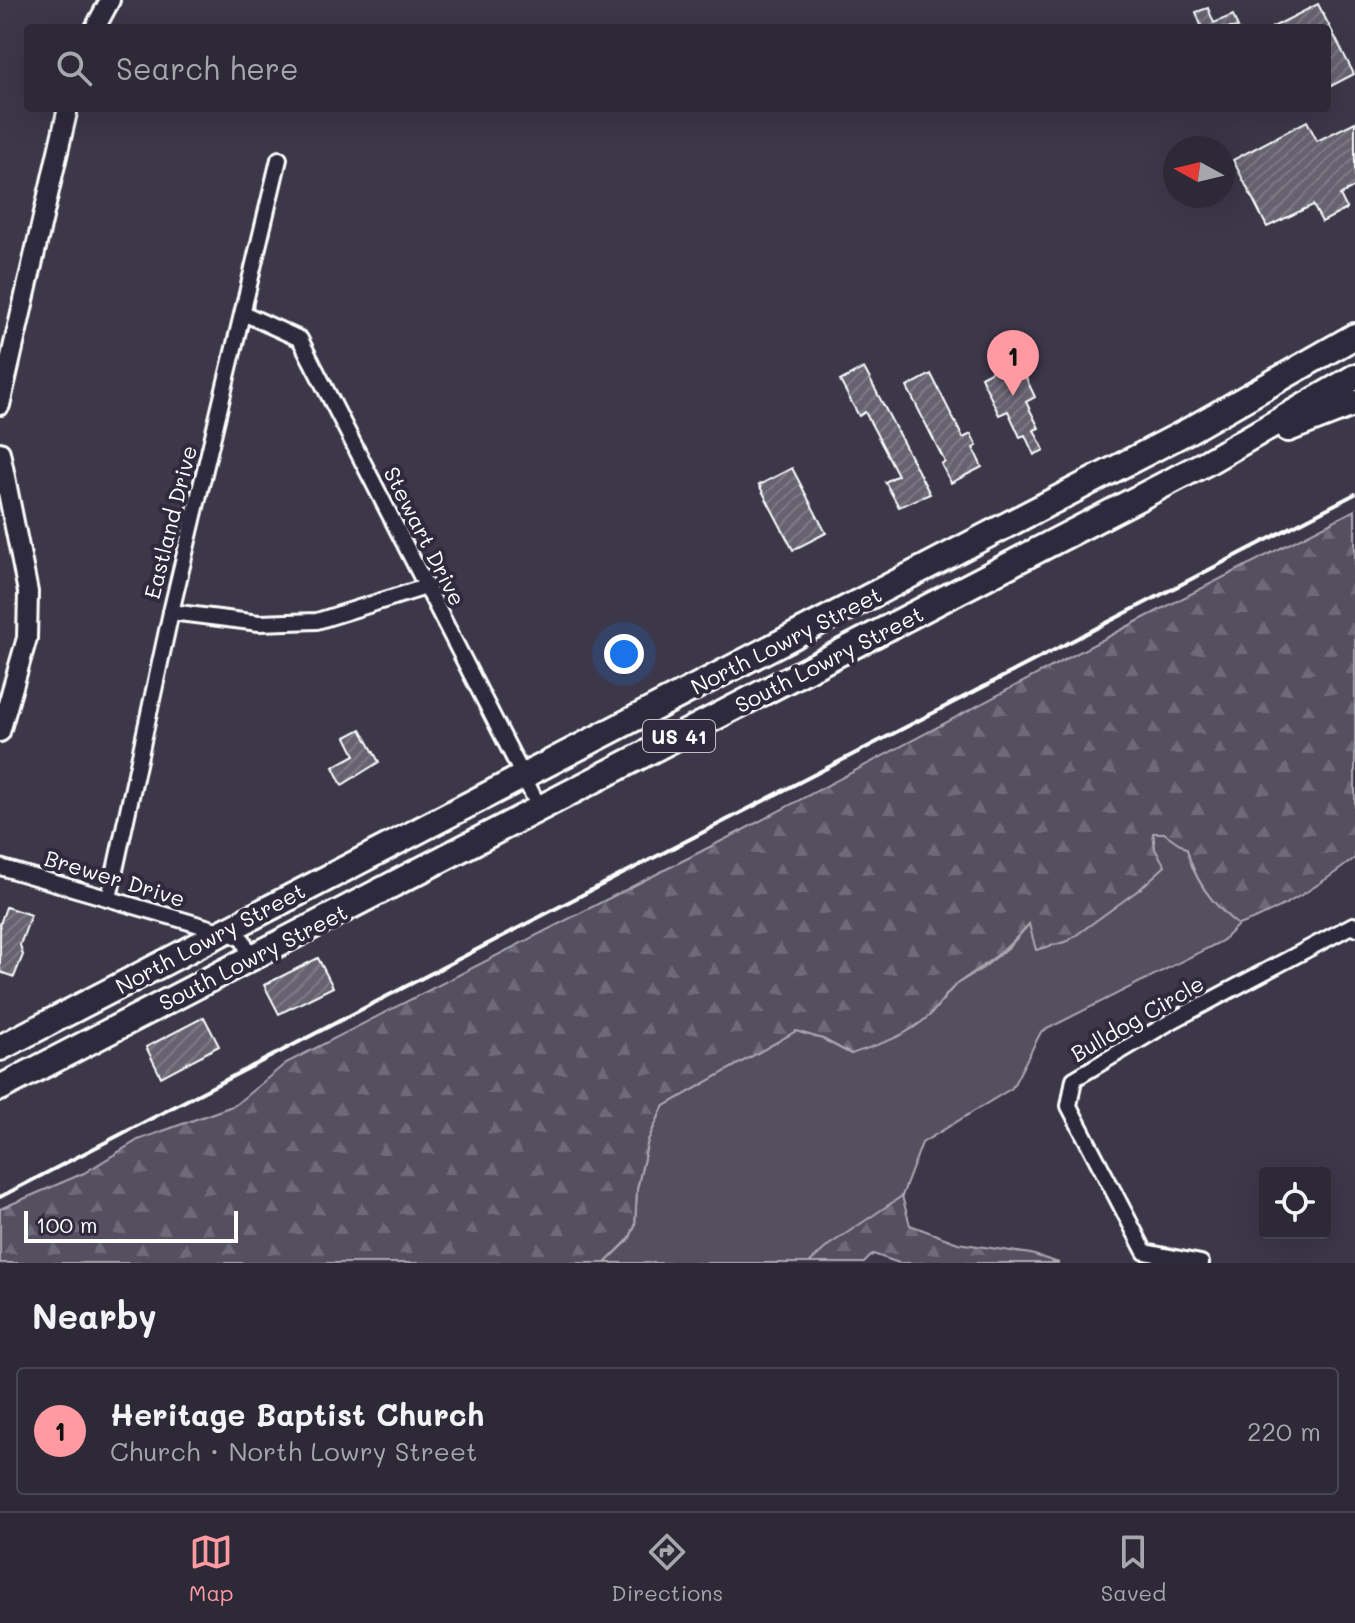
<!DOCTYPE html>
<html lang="en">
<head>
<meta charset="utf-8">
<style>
  body { margin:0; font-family:Mali,sans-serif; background:#35313f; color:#f1f3f6 }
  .controls { position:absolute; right:24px; bottom:24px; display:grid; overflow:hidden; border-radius:8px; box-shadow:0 8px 32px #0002 }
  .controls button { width:72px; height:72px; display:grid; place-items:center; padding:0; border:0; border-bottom:2px solid #484552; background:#2d2937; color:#f1f3f6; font:40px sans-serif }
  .compass { position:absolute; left:1163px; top:136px; width:72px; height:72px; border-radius:50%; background:#2d2937; box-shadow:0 8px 32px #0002; rotate:278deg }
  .scale { position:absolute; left:24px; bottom:20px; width:214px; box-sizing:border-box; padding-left:8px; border:4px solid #fff; border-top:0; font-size:22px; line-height:28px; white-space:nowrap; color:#fff; -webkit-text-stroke:6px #2f2a3d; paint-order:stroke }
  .you { position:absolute; left:624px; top:654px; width:28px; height:28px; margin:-20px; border:6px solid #fff; border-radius:50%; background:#1a73e8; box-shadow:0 0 0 12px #1a73e833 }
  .badge { display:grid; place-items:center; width:52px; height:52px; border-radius:50%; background:#ff9aa2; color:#111; font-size:26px; font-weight:700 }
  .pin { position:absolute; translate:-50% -66px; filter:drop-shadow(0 2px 4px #0008) }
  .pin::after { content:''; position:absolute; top:42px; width:28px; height:24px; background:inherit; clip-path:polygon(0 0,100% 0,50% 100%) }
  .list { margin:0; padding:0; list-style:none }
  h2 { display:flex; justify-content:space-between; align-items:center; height:104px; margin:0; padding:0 32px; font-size:34px }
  h2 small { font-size:26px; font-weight:400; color:#a7a6ad }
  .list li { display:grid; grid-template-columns:52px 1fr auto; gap:24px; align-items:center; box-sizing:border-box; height:128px; margin:0 16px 16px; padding:0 16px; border:2px solid #484552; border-radius:8px }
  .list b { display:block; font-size:30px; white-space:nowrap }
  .list p { margin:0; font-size:26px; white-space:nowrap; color:#a7a6ad }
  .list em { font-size:26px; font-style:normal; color:#a7a6ad }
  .icon { flex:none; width:44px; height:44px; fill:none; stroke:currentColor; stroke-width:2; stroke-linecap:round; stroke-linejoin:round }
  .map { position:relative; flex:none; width:1355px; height:1263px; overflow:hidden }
  .search { position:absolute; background:#2d2937; box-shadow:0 8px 32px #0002; left:24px; right:24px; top:24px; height:88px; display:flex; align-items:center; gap:20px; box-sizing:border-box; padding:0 28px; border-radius:8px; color:#a7a6ad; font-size:30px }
  .sheet { height:248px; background:#2d2937 }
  nav { display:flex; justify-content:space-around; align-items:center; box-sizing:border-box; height:112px; border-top:2px solid #484552; background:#2d2937; font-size:22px; color:#a7a6ad }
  nav a { display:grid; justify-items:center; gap:4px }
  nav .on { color:#ff9aa2 }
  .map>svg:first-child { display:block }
  .green { fill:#555060; stroke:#aaa8b0; stroke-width:2 }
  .forest { fill:url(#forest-firs); stroke:#aaa8b0; stroke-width:2 }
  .building { fill:url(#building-hatch); stroke:#fff; stroke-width:2 }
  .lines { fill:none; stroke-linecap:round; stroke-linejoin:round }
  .minor-casing { stroke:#fff; stroke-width:20 }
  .tertiary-casing { stroke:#fff; stroke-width:24 }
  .primary-casing { stroke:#fff; stroke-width:30 }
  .minor { stroke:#2f2a3d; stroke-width:14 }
  .tertiary { stroke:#2f2a3d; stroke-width:18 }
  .primary { stroke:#2f2a3d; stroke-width:24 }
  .rail { stroke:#fff; stroke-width:4 }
  .labels { text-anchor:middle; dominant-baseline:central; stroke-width:8; stroke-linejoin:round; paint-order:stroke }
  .shield { fill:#2f2a3d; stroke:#c1bfc5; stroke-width:2 }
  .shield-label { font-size:20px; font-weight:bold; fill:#fff }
  .street-label { font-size:22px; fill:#fff; stroke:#2f2a3d }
</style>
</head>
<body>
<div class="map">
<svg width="1355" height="1263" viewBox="0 0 1355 1263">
  <defs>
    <pattern id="forest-firs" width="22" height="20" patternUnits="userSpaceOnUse" patternTransform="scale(2)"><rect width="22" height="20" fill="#555060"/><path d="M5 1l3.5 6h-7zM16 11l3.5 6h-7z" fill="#6e6a78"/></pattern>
    <pattern id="building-hatch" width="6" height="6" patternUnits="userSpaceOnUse" patternTransform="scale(2)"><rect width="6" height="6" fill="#666270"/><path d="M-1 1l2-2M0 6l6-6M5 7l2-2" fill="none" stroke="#7d7a85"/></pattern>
  </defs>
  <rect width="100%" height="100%" fill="#3c3749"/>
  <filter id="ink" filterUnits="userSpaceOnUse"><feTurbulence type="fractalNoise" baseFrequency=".0125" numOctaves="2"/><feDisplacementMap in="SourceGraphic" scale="16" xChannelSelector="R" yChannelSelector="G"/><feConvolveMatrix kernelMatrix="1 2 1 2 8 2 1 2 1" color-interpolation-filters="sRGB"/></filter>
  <g filter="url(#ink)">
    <path class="green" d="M 1164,832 L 1187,849 C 1193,880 1214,905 1238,925 L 1222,941 L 1041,1032 L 1012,1088 L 922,1143 L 902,1196 L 811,1263 L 605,1263 L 629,1240 L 635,1226 L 637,1189 L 648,1140 L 663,1107 L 796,1031 L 823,1039 L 851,1054 L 931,1014 L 955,985 L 983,968 L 1009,947 L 1030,923 L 1107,910 L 1141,888 L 1155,849 L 1153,833 Z"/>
    <g class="forest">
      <path d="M 1355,510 L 1355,858 C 1320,885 1281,911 1238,925 C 1213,905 1194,880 1187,849 L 1164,833 L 1153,833 L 1155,849 L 1165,866 L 1141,888 L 1068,941 L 1036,950 L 1029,924 C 1004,953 988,962 958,983 C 946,992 939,1006 929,1016 C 903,1038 883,1043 851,1054 L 823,1039 L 796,1031 L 663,1107 L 648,1140 L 637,1189 L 635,1226 L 629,1239 L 605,1263 L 0,1263 L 0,1209 L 84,1173 L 138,1140 L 235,1105 L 286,1063 L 743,830 L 1136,622 Z"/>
      <polygon points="902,1196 910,1225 958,1243 1031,1254 1059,1263 899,1263 873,1254 864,1263 809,1263 829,1245"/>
    </g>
    <g class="building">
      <polygon points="1318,4 1354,74 1327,88 1327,28 1271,28"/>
      <polygon points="1208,8 1214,23 1233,15 1238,28 1202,28 1196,12"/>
      <polygon points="1307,121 1317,141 1355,122 1355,187 1340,195 1347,209 1322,222 1313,205 1267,227 1233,160"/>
      <polygon points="1007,363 1009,368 1019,363 1035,397 1026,402 1039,428 1034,430 1044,450 1034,455 1025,435 1020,437 1008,411 999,415 981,377"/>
      <polygon points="864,368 930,494 899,507 885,482 898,475 865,412 859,416 840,381"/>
      <polygon points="931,374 963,438 971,434 977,446 973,448 982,467 951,483 941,464 945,462 907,387"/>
      <polygon points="792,468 826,533 793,550 759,485"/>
      <polygon points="361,729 379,762 342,785 333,767 355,755 346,737"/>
      <polygon points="6,907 31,915 20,945 23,955 14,977 0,972 0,924"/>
      <polygon points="318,958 333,987 279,1014 264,985"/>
      <polygon points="204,1017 219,1046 161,1077 146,1047"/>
    </g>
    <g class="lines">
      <g class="minor-casing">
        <g id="minor">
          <polyline points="243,313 300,339 540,809"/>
          <polyline points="171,612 259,623 317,621 426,587"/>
          <polyline points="0,867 234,935 243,940 251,958"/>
          <polyline points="109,898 171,612 279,159"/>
          <polyline points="1201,1263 1145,1252 1069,1106 1074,1079 1170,1022 1353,925 1355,928"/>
        </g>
      </g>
      <g class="tertiary-casing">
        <g id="tertiary">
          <polyline points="95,28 110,0"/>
          <polyline points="0,405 68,108"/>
          <polyline points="0,452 28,592 27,638 0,732"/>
        </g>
      </g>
      <g class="primary-casing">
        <g id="primary">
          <polyline points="1288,429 1355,403"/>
          <polyline points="0,1048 1188,431 1355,336"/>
          <polyline points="0,1088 1204,464 1355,377"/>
        </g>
      </g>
      <use href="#minor" class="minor"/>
      <use href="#tertiary" class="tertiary"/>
      <use href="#primary" class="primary"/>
      <polyline class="rail" points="0,1197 1355,494"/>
    </g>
  </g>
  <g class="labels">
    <rect class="shield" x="643" y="720" width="72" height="32" rx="6"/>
    <g class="shield-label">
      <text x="679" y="736">US 41</text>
    </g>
    <g class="street-label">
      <text transform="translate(170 522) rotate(-76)">Eastland Drive</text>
      <text transform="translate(425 536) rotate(63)">Stewart Drive</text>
      <text transform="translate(786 640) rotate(-27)">North Lowry Street</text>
      <text transform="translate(829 659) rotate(-27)">South Lowry Street</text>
      <text transform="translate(115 878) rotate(17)">Brewer Drive</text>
      <text transform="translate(210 938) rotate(-28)">North Lowry Street</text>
      <text transform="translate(253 957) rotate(-27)">South Lowry Street</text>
      <text transform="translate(1137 1018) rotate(-30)">Bulldog Circle</text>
    </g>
  </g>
</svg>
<div class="controls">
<button><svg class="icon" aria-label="locate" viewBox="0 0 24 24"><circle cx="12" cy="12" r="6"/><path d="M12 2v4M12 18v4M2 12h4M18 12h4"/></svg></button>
</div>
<svg class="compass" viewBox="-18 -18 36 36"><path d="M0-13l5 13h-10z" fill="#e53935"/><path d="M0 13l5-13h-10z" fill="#a7a6ad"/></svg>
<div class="scale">100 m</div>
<div class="you"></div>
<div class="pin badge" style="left:1013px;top:396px">1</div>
<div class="search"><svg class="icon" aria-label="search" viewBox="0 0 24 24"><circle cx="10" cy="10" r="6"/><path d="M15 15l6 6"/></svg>Search here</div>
</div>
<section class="sheet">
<h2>Nearby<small></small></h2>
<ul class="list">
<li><span class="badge">1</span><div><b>Heritage Baptist Church</b><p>Church · North Lowry Street</p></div><em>220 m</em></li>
</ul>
</section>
<nav>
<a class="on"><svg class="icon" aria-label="map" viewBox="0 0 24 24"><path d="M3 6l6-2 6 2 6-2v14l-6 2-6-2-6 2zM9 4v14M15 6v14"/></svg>Map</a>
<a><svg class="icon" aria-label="directions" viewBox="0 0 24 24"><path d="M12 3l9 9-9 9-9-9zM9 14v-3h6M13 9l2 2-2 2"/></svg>Directions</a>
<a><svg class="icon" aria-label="saved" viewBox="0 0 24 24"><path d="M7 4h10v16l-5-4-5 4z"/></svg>Saved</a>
</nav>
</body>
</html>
